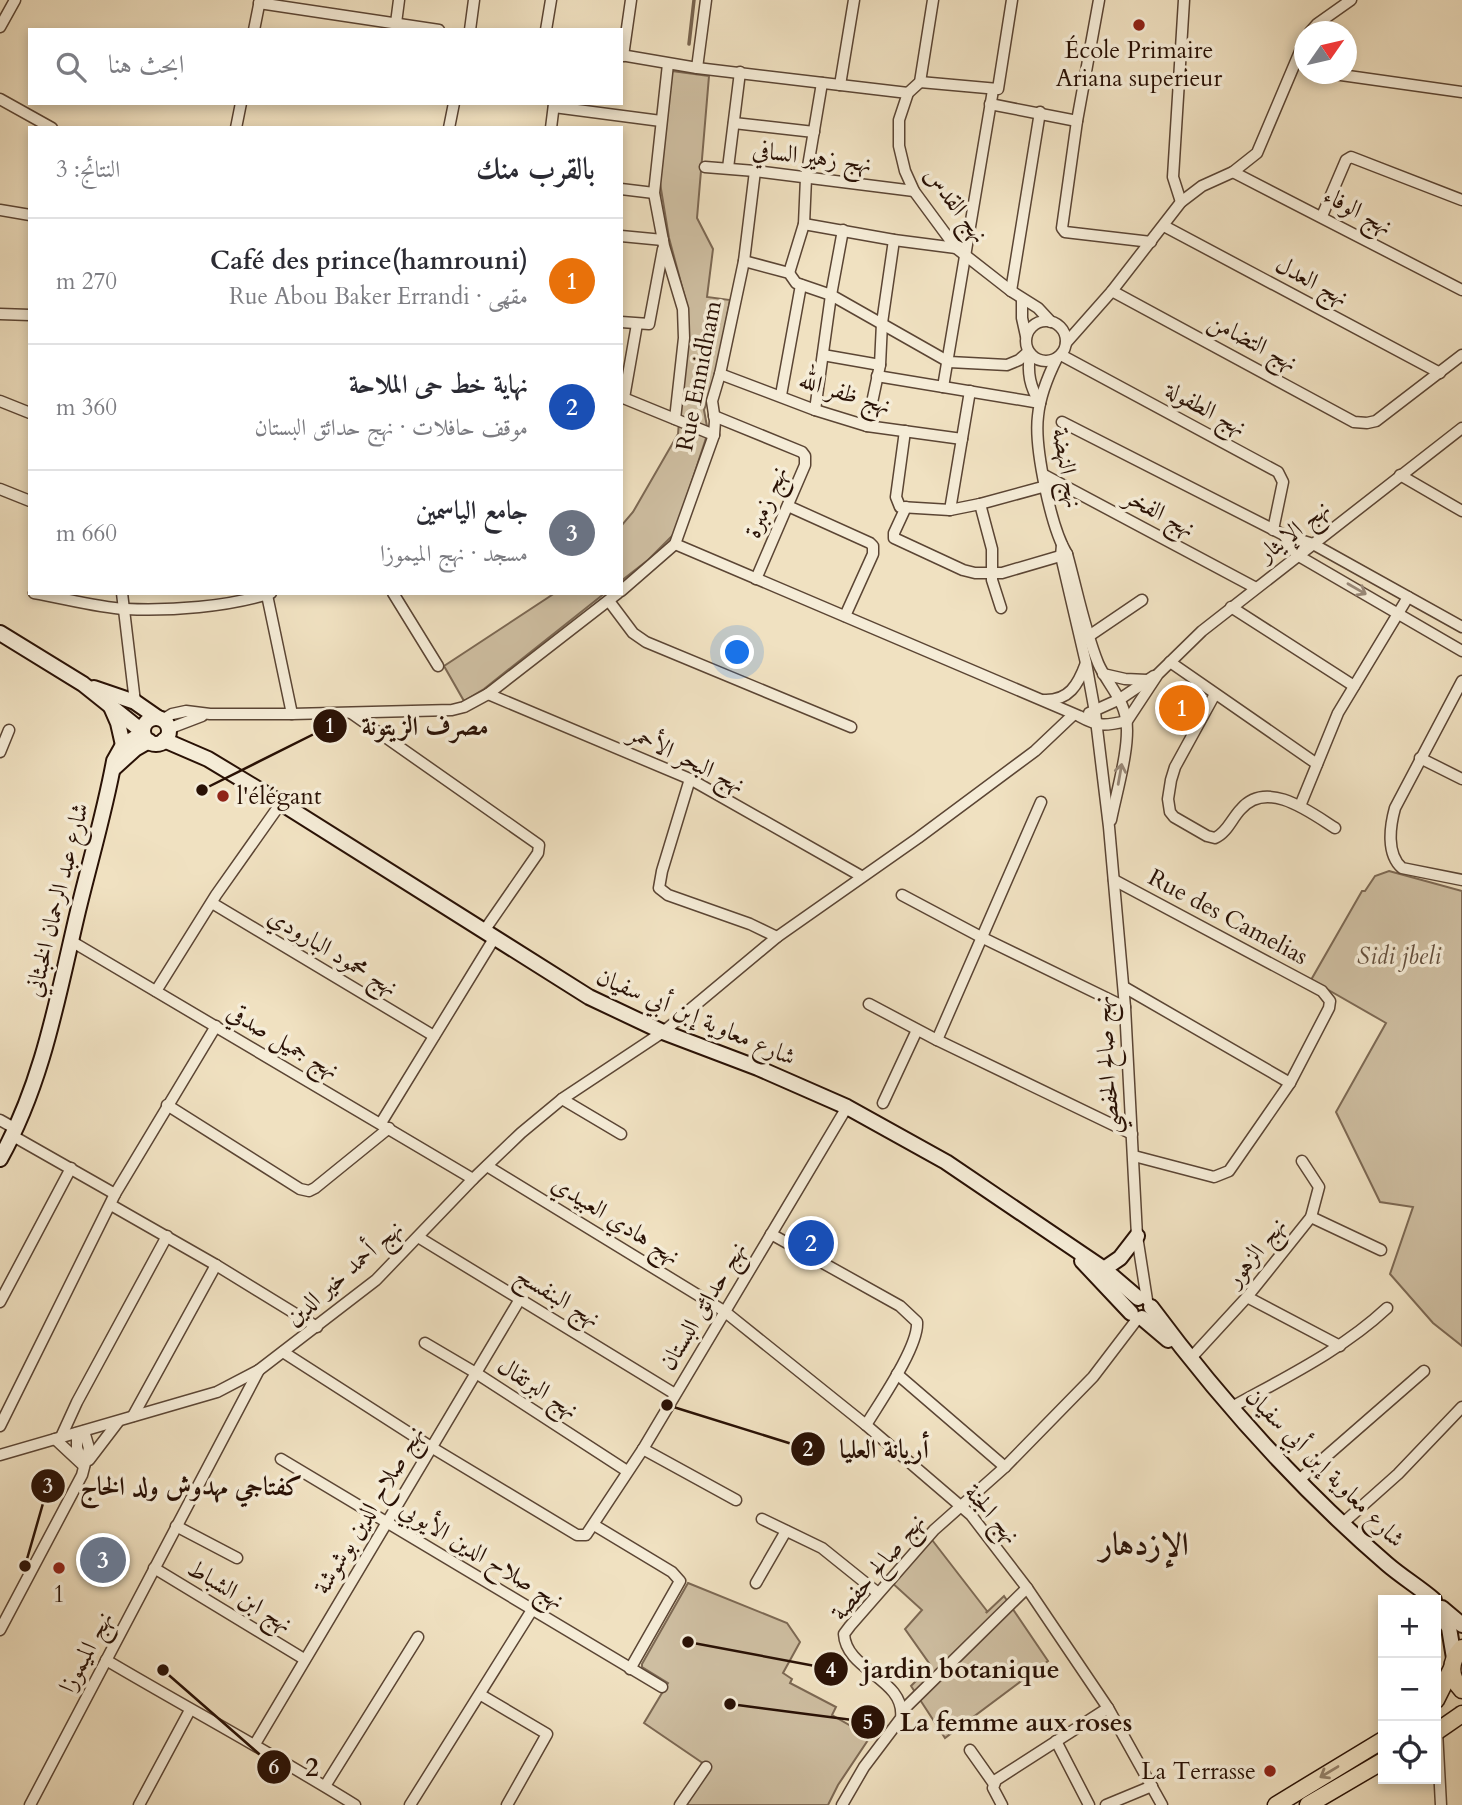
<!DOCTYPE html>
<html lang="ar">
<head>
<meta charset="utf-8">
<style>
  body { margin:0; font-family:Cardo,Amiri,serif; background:#f7f7f7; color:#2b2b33; direction:rtl }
  .controls { position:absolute; right:21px; bottom:21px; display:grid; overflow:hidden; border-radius:0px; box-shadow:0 4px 10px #0003 }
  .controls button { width:63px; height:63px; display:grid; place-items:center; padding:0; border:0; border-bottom:2px solid #e1e1e2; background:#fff; color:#2b2b33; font:35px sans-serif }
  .compass { position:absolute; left:1294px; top:21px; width:63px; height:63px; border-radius:50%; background:#fff; box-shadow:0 4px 10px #0003; rotate:56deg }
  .you { position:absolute; left:738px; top:653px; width:24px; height:24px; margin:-18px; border:5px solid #fff; border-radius:50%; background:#1a73e8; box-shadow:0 0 0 10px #1a73e833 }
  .badge { display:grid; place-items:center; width:46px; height:46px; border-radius:50%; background:#111827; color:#fff; font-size:23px; font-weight:700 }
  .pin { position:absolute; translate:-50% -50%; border:4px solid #fff; box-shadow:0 2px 7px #0006 }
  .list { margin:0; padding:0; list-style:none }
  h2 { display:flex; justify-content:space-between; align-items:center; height:91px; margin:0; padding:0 28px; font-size:30px }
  h2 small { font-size:23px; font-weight:400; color:#7c7c81 }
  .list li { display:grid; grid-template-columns:46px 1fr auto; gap:21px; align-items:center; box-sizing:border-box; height:126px; padding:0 28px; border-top:2px solid #e1e1e2 }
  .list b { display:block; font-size:26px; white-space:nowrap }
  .list p { margin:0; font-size:23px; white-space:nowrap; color:#7c7c81 }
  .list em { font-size:23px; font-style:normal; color:#7c7c81 }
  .icon { flex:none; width:38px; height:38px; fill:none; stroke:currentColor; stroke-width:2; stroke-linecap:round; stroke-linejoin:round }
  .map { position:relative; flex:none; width:1462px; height:1805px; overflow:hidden; direction:ltr }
  .search { position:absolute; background:#fff; box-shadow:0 4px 10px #0003; left:28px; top:28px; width:595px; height:77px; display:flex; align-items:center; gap:18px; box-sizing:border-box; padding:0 24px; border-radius:0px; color:#7c7c81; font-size:26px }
  .panel { position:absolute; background:#fff; box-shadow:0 4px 10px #0003; left:28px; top:126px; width:595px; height:469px; border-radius:0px; direction:rtl }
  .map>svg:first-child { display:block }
  .green { fill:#cebea1; stroke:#7c6853; stroke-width:2 }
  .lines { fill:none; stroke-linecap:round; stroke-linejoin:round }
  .stream { stroke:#78634f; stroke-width:3.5 }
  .minor-casing { stroke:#5b4534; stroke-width:13 }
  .secondary-casing { stroke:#291105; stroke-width:18 }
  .primary-casing { stroke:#291105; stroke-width:19 }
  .minor { stroke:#f5ecd7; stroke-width:10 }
  .secondary { stroke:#f5ecd7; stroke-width:14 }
  .primary { stroke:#f0e1c1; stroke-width:16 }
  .oneway { stroke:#998978 }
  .oneway2 { stroke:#96836c }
  .poi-dot { fill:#8f2418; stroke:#f5ecd7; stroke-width:2.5 }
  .labels { text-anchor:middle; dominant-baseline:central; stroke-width:7; stroke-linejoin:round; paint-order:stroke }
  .poi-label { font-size:24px; fill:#291105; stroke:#f5ecd7 }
  .street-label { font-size:24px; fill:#291105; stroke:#f5ecd7 }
  .park-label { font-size:24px; font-style:italic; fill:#634e3c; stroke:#f5ecd7 }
  .district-label { font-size:32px; font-weight:bold; fill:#291105; stroke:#f5ecd7 }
  .leader { fill:none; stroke:#291105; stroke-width:2.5 }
  .callout-dot { fill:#291105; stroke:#f5ecd7; stroke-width:2.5 }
  .mark-label { font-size:21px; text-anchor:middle; font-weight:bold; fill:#fff }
  .callout-label { font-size:26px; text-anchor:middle; font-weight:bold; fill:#291105; stroke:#f5ecd7; stroke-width:7; stroke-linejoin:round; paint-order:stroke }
</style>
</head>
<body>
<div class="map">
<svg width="1462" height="1805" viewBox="0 0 1462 1805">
  <rect width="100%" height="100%" fill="#f0e1c1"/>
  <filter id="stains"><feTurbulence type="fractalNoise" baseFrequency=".00286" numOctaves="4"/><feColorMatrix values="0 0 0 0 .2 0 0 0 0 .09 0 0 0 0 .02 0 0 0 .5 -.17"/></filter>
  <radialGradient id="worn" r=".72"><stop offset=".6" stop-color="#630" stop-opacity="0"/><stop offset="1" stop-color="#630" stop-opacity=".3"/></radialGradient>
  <g class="green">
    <polygon points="672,71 709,76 697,218 713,249 707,297 730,300 717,373 704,410 708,432 675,533 648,560 621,581 621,526 633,512 678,434 688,309 669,238 660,183"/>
    <polygon points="555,593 605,593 484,689 464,701 444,666"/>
    <polygon points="1389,871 1462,891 1462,1346 1433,1323 1390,1274 1413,1207 1380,1202 1336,1112 1386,1023 1311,980 1362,891 1365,891 1375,876"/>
    <polygon points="929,1536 987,1611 986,1613 1004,1596 1048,1661 945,1738 911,1686 931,1666 905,1629 922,1610 890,1581"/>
    <polygon points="688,1583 787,1623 800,1642 783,1673 792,1679 790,1683 836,1707 832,1715 870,1737 838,1785 828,1805 683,1805 707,1766 644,1723 668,1683 642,1667 642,1664"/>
  </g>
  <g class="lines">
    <polyline class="stream" points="689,44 694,0"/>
    <g class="minor-casing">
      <g id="minor">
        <polyline points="933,0 920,82 908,93 899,120 899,146 905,171 914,191 956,248 1011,291 1038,308 1051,322"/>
        <polyline points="1099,0 1077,121 1062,228 1065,232 1151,242"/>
        <polyline points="259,3 439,30"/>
        <polyline points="396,23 399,0"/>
        <polyline points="0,27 15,0"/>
        <polyline points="254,30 260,0"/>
        <polyline points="470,30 474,0"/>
        <polyline points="546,30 551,0"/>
        <polyline points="1310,32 1317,24 1351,0"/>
        <polyline points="621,55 697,68 908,93"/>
        <polyline points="623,56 631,0"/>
        <polyline points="668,64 654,193 664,246 683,309 684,338 675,419"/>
        <polyline points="697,68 706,0"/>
        <polyline points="1334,74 1462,92"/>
        <polyline points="920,82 998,89 1012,0"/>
        <polyline points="840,85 854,0"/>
        <polyline points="0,99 52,128"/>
        <polyline points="990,104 1077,121"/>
        <polyline points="554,107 661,121"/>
        <polyline points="734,123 814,132"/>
        <polyline points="236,128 241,103"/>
        <polyline points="449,128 454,103"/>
        <polyline points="551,128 554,104"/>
        <polyline points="705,167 755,171 914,191"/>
        <polyline points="728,168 740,72"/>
        <polyline points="1233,172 1462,290"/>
        <polyline points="621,189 654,193"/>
        <polyline points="1181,202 1173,177 1184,0"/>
        <polyline points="0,210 30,215"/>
        <polyline points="1322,216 1346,160 1351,157 1462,200"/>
        <polyline points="804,224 894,240 956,248"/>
        <polyline points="1164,226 1440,373"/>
        <polyline points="621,236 663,240"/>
        <polyline points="744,261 789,273 796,283 831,295 949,362 1007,365 1019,360 1028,352"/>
        <polyline points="789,273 804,224 806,178 822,83"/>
        <polyline points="1011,291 1040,112"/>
        <polyline points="1112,291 1354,422 1367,423 1376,421 1462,355"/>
        <polyline points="1022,299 1022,318 1026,336"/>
        <polyline points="0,314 30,315"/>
        <circle cx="1046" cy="341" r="20"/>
        <polyline points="621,322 649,324 663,249"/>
        <polyline points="1066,343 1112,291 1181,202 1202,186 1233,172 1257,153 1304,42"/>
        <path d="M 1030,354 C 1027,373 1030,387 1040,403"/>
        <polyline points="823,355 880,365"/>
        <polyline points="1061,355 1278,472 1283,482 1273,530"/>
        <path d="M 1057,358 C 1048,376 1040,395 1038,416 C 1034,447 1051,528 1067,554 C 1077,590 1084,628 1098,663 C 1106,682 1123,698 1126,719 C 1131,744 1116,794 1111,820"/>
        <polyline points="720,374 815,410 867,426 962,439"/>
        <polyline points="877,376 1040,403"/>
        <polyline points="943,387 993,90"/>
        <polyline points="781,395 801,285"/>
        <polyline points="621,397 714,435"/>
        <polyline points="624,398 637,324"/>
        <polyline points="0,401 30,413"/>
        <polyline points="815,410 831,295 843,230"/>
        <polyline points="714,416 802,452 805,456 805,465 756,579"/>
        <polyline points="1062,422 1284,535 1313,544 1462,627"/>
        <polyline points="867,426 880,365 882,323 894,240"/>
        <polyline points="905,431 896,497 900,507 950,510 980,504 1046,486"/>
        <polyline points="1044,475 1256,588"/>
        <polyline points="1400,475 1462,511"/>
        <polyline points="0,489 30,501"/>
        <polyline points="980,504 992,549 992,580 1001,608"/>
        <polyline points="788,506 870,543 873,546 873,554 845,616"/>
        <polyline points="906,507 894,533 894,538 963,570 975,573 1002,573 1067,554"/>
        <polyline points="950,510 970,391"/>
        <polyline points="1284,535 1297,555 1462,651"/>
        <path d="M 675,544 L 1079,716 C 1099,727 1105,726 1127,721 L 1158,674 L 1202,631 L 1462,428"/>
        <polyline points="1062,545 1061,556 1086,663 1095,712 1109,827 1125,1007 1137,1236 1147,1300"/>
        <polyline points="621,591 675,544 714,435 715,421 712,401 720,374 744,261 755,171"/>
        <path d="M 34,593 C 64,598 95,607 126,609 C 170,611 228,607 271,593"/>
        <polyline points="122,593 135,702"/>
        <polyline points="393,593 438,666"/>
        <polyline points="267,595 292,714"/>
        <polyline points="609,601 633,633 646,642 851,727"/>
        <polyline points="1231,607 1354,686"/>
        <polyline points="1089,636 1142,600"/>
        <polyline points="1170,662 1317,764"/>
        <polyline points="1103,674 1125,679 1147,680"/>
        <path d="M 1462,681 L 1395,808 C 1390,826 1386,854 1402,868 L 1462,880"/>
        <polyline points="488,694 690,779 861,876"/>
        <path d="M 1215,694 L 1175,767 L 1171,780 L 1168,799 L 1170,812 L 1174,817 L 1207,836 L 1215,838 C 1227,833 1232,818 1241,809 C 1267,779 1310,812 1335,828"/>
        <path d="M 1044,700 C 1069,701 1078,685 1086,663"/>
        <polyline points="351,713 539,845 538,853 484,931"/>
        <polyline points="1089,713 1120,699 1154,676"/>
        <polyline points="162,720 172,714 186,711 210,714 292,714 452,710 464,707 488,694 618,593"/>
        <polyline points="168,729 202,716"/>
        <polyline points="0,752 9,730"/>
        <polyline points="1420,758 1462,779"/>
        <polyline points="690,779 662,871 659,888 668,895 750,924 777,937"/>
        <polyline points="1300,806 1338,713 1408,597"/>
        <polyline points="1114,880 1322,991 1330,1001 1329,1008 1290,1083 1229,1171 1214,1177 1134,1156"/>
        <polyline points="902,895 981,937 1125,1007"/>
        <polyline points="212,903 434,1036"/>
        <polyline points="71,941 473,1179"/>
        <polyline points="1124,987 1290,1083"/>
        <polyline points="156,991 216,895 281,803"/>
        <polyline points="869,1004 937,1040 1132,1134"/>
        <polyline points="937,1040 1041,802"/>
        <polyline points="562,1099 621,1134"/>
        <polyline points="883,1103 917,1030"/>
        <polyline points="167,1105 300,1189 309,1191 315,1188 389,1128"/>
        <polyline points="0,1120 16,1129"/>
        <polyline points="381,1123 495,937"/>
        <polyline points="13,1136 115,1194"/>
        <polyline points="487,1166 724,1311 866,1425 971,1515 1027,1588 1108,1708 1162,1805"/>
        <polyline points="111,1205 216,1265 317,1327"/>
        <polyline points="1311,1217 1381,1250"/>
        <path d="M 771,1234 L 900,1306 L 917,1322 C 919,1346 880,1402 866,1425"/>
        <polyline points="418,1237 675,1394"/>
        <polyline points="1247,1297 1340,1346"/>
        <polyline points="0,1302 71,1168"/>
        <polyline points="425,1343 476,1373 627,1471"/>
        <polyline points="283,1352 431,1447 577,1535 586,1535 643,1449 847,1107"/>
        <polyline points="1190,1359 1247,1297 1311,1217 1319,1187 1302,1161"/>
        <polyline points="897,1374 1005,1467"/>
        <path d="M 1232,1407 C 1286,1377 1342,1350 1387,1308"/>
        <polyline points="133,1416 216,1265"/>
        <polyline points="0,1426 115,1194 216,1026"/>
        <polyline points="77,1433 77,1448 82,1462"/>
        <polyline points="61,1437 77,1402 167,1236"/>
        <polyline points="55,1439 84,1466"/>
        <polyline points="643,1449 736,1500"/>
        <polyline points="0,1455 217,1392 259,1370 376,1280 473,1179 521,1133 562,1099 663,1032 777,937 918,838 1035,751 1073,715"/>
        <polyline points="281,1459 662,1687"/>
        <polyline points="89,1460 118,1422"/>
        <polyline points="1299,1480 1424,1371"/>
        <polyline points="762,1519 822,1548 878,1593"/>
        <polyline points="1343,1523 1398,1474 1462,1407"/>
        <polyline points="594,1525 672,1572 680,1581 630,1669"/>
        <polyline points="176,1526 237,1558"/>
        <polyline points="154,1568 304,1659"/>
        <polyline points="756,1583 786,1531"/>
        <polyline points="0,1630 82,1475 89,1448 84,1431"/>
        <path d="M 106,1660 C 189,1709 273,1754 355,1805"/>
        <polyline points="481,1695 547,1734 507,1805"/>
        <polyline points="902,1711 1027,1588"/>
        <polyline points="1437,1731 1441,1805"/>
        <polyline points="1056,1741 1089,1805"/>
        <polyline points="255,1744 520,1299"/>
        <polyline points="970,1750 994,1784"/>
        <polyline points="325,1786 418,1637"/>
        <polyline points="30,1805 259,1370"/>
        <polyline points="139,1805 190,1710"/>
        <polyline points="410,1805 532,1610"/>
        <polyline points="680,1805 706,1767"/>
        <path d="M 842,1805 L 864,1767 L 901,1718 C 906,1679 846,1671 844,1634 L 850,1626 L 934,1530 L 1005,1467 L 1093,1377 L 1138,1318"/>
        <polyline points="1002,1805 993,1788 996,1780 1108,1708"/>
        <polyline points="1106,1805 1152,1786"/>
      </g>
    </g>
    <g class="secondary-casing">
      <g id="secondary">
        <polyline points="0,633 83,684 143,732"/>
        <polyline points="94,688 135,702 158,718"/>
        <polyline points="111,707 118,723 123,745"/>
        <circle cx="156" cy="731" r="13"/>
        <polyline points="164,740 208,759 281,803 589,997 663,1032 758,1068 847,1107 946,1162 1104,1269 1138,1298"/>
        <polyline points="114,768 135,749 149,741"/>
        <path d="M 0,1159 C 43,1083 58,995 78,911 C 90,861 105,811 114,761 L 123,745 L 143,733"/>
        <polyline points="1082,1261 1131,1313"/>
        <polyline points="1104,1269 1120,1258 1137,1236"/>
        <path d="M 1151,1307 C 1220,1400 1299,1488 1387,1564 C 1402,1577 1419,1587 1434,1600"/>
        <polyline points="1142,1318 1168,1340"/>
        <polyline points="1436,1606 1449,1628 1454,1658"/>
        <polyline points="1442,1608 1462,1625"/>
      </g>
    </g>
    <g class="primary-casing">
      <g id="primary">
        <path d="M 1462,1648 C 1449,1661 1449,1677 1462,1690"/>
        <polyline points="1436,1700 1452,1668"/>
        <polyline points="1436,1732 1462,1714"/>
        <polyline points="1276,1805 1383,1740"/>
        <polyline points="1308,1805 1383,1761"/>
      </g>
    </g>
    <use href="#minor" class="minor"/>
    <use href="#secondary" class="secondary"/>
    <use href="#primary" class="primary"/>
  </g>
  <defs><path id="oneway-shaft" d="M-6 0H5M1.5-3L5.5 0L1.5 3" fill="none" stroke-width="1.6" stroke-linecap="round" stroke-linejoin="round" transform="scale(1.75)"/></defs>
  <g class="oneway">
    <use href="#oneway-shaft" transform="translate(1357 589) rotate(30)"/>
    <use href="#oneway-shaft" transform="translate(1120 774) rotate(-80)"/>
  </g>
  <use class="oneway2" href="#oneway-shaft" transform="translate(1329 1772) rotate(149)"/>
  <g class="poi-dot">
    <circle cx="1139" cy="25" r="7"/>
    <circle cx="223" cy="796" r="7"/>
    <circle cx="59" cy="1568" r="7"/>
    <circle cx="1270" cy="1771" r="7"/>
  </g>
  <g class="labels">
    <g class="poi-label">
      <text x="1139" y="50">École Primaire<tspan x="1139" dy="28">Ariana superieur</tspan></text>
      <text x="237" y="796" text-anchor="start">l'élégant</text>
      <text x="59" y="1594">1</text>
      <text x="1256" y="1771" text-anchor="end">La Terrasse</text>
    </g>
    <g class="street-label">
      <text transform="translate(812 157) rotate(7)">نهج زهير السافي</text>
      <text transform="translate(956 205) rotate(53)">نهج القدس</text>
      <text transform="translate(1358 211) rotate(28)">نهج الوفاء</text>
      <text transform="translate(1312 281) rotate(28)">نهج العدل</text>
      <text transform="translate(1253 342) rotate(28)">نهج التضامن</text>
      <text transform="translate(699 376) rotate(-79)">Rue Ennidham</text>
      <text transform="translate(845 393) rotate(17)">نهج ظفر الله</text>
      <text transform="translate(1206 409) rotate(28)">نهج الطفولة</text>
      <text transform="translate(1067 468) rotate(80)">نهج النهضة</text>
      <text transform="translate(766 502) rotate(-67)">نهج زمبرة</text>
      <text transform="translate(1160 513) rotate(28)">نهج الفخر</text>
      <text transform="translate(1294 531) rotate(-38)">نهج الإيثار</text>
      <text transform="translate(687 759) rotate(26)">نهج البحر الأحمر</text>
      <text transform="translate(57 900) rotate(-76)">شارع عبد الرحمان الخبثاني</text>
      <text transform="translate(1228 917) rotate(28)">Rue des Camelias</text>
      <text transform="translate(333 952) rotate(31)">نهج محمود البارودي</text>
      <text transform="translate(696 1017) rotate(23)">شارع معاوية إبن أبي سفيان</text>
      <text transform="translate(283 1041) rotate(30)">نهج جميل صدقي</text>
      <text transform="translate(1107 1065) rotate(-94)">نهج صالح الحفصي</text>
      <text transform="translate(616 1220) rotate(32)">نهج هادي العبيدي</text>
      <text transform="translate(1256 1252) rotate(-51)">نهج الزهور</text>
      <text transform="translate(344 1273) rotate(-41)">نهج أحمد خير الدين</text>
      <text transform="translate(558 1297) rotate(31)">نهج البنفسج</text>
      <text transform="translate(703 1306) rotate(-59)">نهج حدائق البستان</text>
      <text transform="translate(538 1388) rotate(33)">نهج البرتقال</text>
      <text transform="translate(1325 1468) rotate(45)">شارع معاوية إبن أبي سفيان</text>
      <text transform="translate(369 1510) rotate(-59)">نهج صلاح الدين بوشوشة</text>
      <text transform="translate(992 1514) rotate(49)">نهج الجنة</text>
      <text transform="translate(482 1555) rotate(31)">نهج صلاح الدين الأيوبي</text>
      <text transform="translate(878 1567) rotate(-50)">نهج صالح حفصة</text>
      <text transform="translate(240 1596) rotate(31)">نهج ابن الشباط</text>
      <text transform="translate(86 1652) rotate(-62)">نهج الميموزا</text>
    </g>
    <g class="park-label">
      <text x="1399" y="956">Sidi jbeli</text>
    </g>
    <g class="district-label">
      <text x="1144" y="1545">الإزدهار</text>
    </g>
  </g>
  <path class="leader" d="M202 790L330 726M667 1405L808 1449M25 1566L48 1486M688 1642L831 1669M730 1704L868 1722M163 1670L274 1767"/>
  <g class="callout-dot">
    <circle cx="202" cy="790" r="7"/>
    <circle cx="667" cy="1405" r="7"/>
    <circle cx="25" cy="1566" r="7"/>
    <circle cx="688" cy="1642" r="7"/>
    <circle cx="730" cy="1704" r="7"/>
    <circle cx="163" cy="1670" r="7"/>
    <circle cx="330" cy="726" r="18"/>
    <circle cx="808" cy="1449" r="18"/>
    <circle cx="48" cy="1486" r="18"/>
    <circle cx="831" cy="1669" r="18"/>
    <circle cx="868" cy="1722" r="18"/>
    <circle cx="274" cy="1767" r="18"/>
  </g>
  <g class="mark-label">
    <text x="330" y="733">1</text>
    <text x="808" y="1456">2</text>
    <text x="48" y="1493">3</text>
    <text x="831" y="1677">4</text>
    <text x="868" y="1729">5</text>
    <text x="274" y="1774">6</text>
  </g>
  <g class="callout-label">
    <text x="425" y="735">مصرف الزيتونة</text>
    <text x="884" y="1458">أريانة العليا</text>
    <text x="191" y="1495">كفتاجي مهدوش ولد الخاج</text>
    <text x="961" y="1678">jardin botanique</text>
    <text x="1016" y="1731">La femme aux roses</text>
    <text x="312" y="1776">2</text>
  </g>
  <rect width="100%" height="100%" filter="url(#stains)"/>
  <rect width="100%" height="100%" fill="url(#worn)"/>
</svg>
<div class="controls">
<button>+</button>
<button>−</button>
<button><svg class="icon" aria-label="locate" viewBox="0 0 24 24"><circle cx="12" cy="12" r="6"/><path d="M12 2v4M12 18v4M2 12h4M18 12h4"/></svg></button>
</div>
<svg class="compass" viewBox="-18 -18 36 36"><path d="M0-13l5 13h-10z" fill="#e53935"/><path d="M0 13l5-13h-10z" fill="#7c7c81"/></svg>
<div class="you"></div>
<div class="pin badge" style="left:1182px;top:708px;background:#e8710a">1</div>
<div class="pin badge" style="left:811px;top:1243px;background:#1a4fb4">2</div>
<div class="pin badge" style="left:103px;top:1560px;background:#6b7280">3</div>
<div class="search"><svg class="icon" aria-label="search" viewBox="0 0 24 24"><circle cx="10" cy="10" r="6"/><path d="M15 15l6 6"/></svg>ابحث هنا</div>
<section class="panel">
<h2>بالقرب منك<small>النتائج: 3</small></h2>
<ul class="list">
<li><span class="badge" style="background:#e8710a">1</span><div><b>Café des prince(hamrouni)</b><p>مقهى · Rue Abou Baker Errandi</p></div><em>270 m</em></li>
<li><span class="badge" style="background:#1a4fb4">2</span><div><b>نهاية خط حى الملاحة</b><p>موقف حافلات · نهج حدائق البستان</p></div><em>360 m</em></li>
<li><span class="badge" style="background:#6b7280">3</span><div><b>جامع الياسمين</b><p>مسجد · نهج الميموزا</p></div><em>660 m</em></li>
</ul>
</section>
</div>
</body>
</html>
